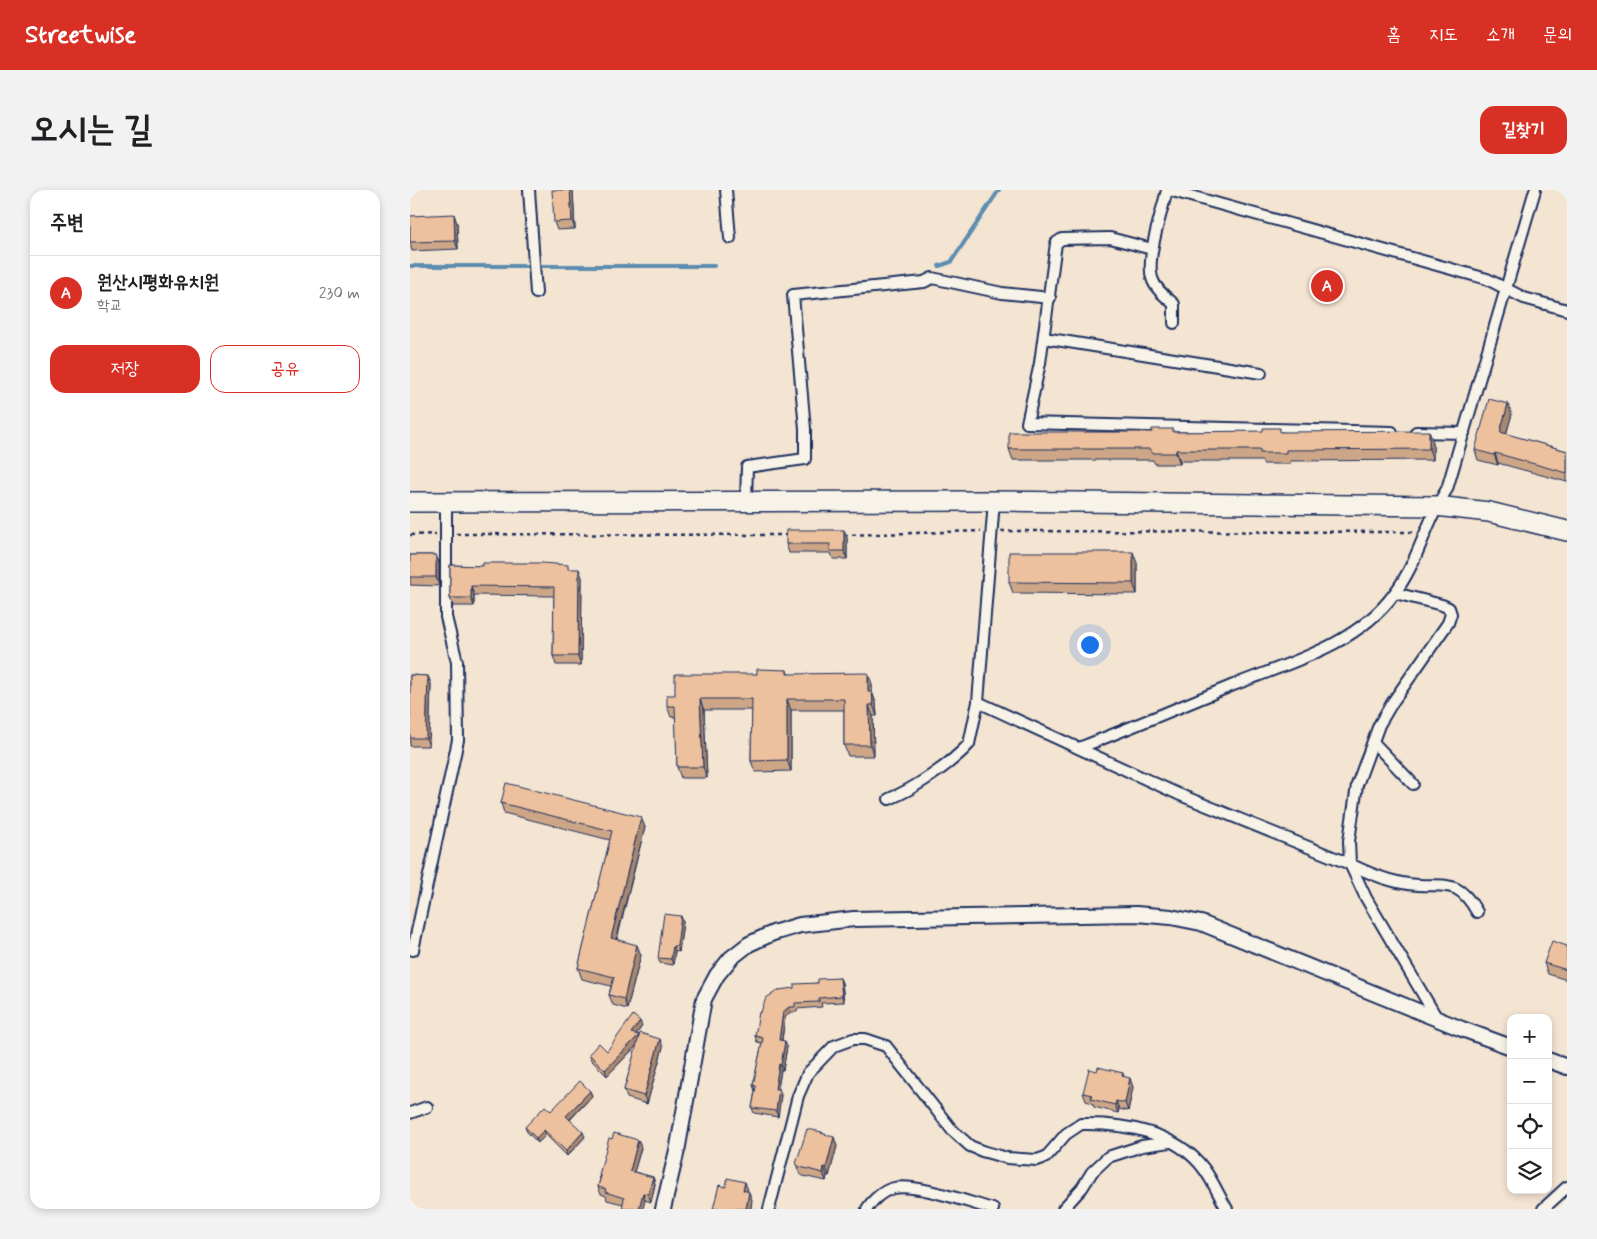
<!DOCTYPE html>
<html lang="ko">
<head>
<meta charset="utf-8">
<style>
  body { margin:0; font-family:Mynerve,"Poor Story",sans-serif; background:#f2f2f2; color:#202124 }
  .controls { position:absolute; right:15px; bottom:15px; display:grid; overflow:hidden; border-radius:10px; box-shadow:0 2px 8px #0003 }
  .controls button { width:45px; height:45px; display:grid; place-items:center; padding:0; border:0; border-bottom:1px solid #e0e0e0; background:#fff; color:#202124; font:25px sans-serif }
  .you { position:absolute; left:679px; top:454px; width:18px; height:18px; margin:-12px; border:4px solid #fff; border-radius:50%; background:#1a73e8; box-shadow:0 0 0 8px #1a73e833 }
  .badge { display:grid; place-items:center; width:32px; height:32px; border-radius:50%; background:#d93025; color:#fff; font-size:16px; font-weight:700 }
  .pin { position:absolute; translate:-50% -50%; border:2px solid #fff; box-shadow:0 1px 5px #0006 }
  .list { margin:0; padding:0; list-style:none }
  h2 { display:flex; justify-content:space-between; align-items:center; height:65px; margin:0; padding:0 20px; font-size:21px }
  h2 small { font-size:16px; font-weight:400; color:#757577 }
  .list li { display:grid; grid-template-columns:32px 1fr auto; gap:15px; align-items:center; box-sizing:border-box; height:75px; padding:0 20px; border-top:1px solid #e0e0e0 }
  .list b { display:block; font-size:19px; white-space:nowrap }
  .list p { margin:0; font-size:16px; white-space:nowrap; color:#757577 }
  .list em { font-size:16px; font-style:normal; color:#757577 }
  .actions { display:flex; gap:10px; padding:15px 20px }
  .actions a { flex:1; padding:11px 0; border:1px solid #d93025; border-radius:15px; text-align:center; font-size:18px; color:#d93025 }
  .actions .main { background:#d93025; color:#fff }
  .icon { flex:none; width:28px; height:28px; fill:none; stroke:currentColor; stroke-width:2; stroke-linecap:round; stroke-linejoin:round }
  .map { position:relative; flex:none; width:1157px; height:1019px; overflow:hidden; border-radius:15px }
  header { display:flex; align-items:center; gap:30px; box-sizing:border-box; height:70px; padding:0 25px; background:#d93025; color:#fff }
  header strong { font-size:24px }
  nav { display:flex; gap:28px; margin-inline-start:auto; font-size:18px }
  .intro { display:flex; align-items:center; justify-content:space-between; box-sizing:border-box; height:120px; padding:0 30px }
  h1 { margin:0; font-size:35px }
  .button { padding:12px 22px; border-radius:15px; background:#d93025; color:#fff; font-size:18px; font-weight:700 }
  main { display:flex; gap:30px; padding:0 30px }
  aside { flex:1; background:#fff; border-radius:15px; box-shadow:0 2px 8px #0003 }
  .map>svg:first-child { display:block }
  .lines { fill:none; stroke-linecap:round; stroke-linejoin:round }
  .stream { stroke:#5b8db0; stroke-width:4 }
  .street-casing { stroke:#1b2f5e; stroke-width:14 }
  .secondary-casing { stroke:#1b2f5e; stroke-width:18 }
  .highway-casing { stroke:#1b2f5e; stroke-width:22 }
  .path { stroke:#1b2f5e; stroke-width:2.5; stroke-dasharray:4 4; stroke-linecap:butt }
  .street { stroke:#f7f3e8; stroke-width:10 }
  .secondary { stroke:#f7f3e8; stroke-width:14 }
  .highway { stroke:#f7f3e8; stroke-width:19 }
  .wall { fill:#cda688; stroke:#1b2f5e }
  .shaded-wall { fill:#a7876f; stroke:#1b2f5e }
  .building { fill:#eec19e; stroke:#1b2f5e }
</style>
</head>
<body>
<header>
<strong>Streetwise</strong>
<nav><a>홈</a><a>지도</a><a>소개</a><a>문의</a></nav>
</header>
<div class="intro"><h1>오시는 길</h1><a class="button">길찾기</a></div>
<main>
<aside>
<h2>주변<small></small></h2>
<ul class="list">
<li><span class="badge">A</span><div><b>원산시평화유치원</b><p>학교</p></div><em>230 m</em></li>
</ul>
<div class="actions"><a class="main">저장</a><a>공유</a></div>
</aside>
<div class="map">
<svg width="1157" height="1019" viewBox="0 0 1157 1019">
  <rect width="100%" height="100%" fill="#f4e4d2"/>
  <filter id="ink" filterUnits="userSpaceOnUse"><feTurbulence type="fractalNoise" baseFrequency=".02" numOctaves="2"/><feDisplacementMap in="SourceGraphic" scale="10" xChannelSelector="R" yChannelSelector="G"/><feConvolveMatrix kernelMatrix="1 2 1 2 8 2 1 2 1" color-interpolation-filters="sRGB"/></filter>
  <g filter="url(#ink)">
    <g class="lines">
      <g class="stream">
        <polyline points="0,76 304,76"/>
        <polyline points="529,76 541,72 589,0"/>
      </g>
      <g class="street-casing">
        <g id="street">
          <polyline points="119,0 126,103"/>
          <polyline points="316,0 320,48"/>
          <path d="M 757,0 C 752,22 736,67 742,88 C 745,99 756,107 764,114 L 764,133"/>
          <polyline points="759,0 1077,89 1114,108 1157,120"/>
          <polyline points="742,59 700,48 652,49 646,53 630,173 617,233 982,242"/>
          <polyline points="634,148 851,183"/>
          <polyline points="1006,242 1054,243"/>
          <polyline points="336,311 337,277 395,269 395,239 383,105 514,92 522,88 592,103 640,108"/>
          <path d="M 584,311 L 568,512 L 768,604 L 940,674 C 958,683 977,691 998,694 C 1033,699 1046,685 1067,722"/>
          <polyline points="985,403 1032,415 1039,418 1041,424 1038,433 982,513 969,535 947,595 939,651 940,674 956,708 1028,830"/>
          <polyline points="963,552 1003,594"/>
          <path d="M 669,558 C 720,538 770,517 821,496 C 878,473 946,456 984,404 C 1008,373 1016,331 1037,299 L 1125,0"/>
          <path d="M 479,609 C 504,599 541,574 559,554 L 568,512"/>
          <polyline points="3,760 48,550 47,472 36,427 36,312"/>
          <polyline points="0,923 17,917"/>
          <path d="M 359,1019 L 388,906 L 398,883 L 424,856 L 443,849 L 455,849 L 476,856 L 542,940 L 560,956 L 572,961 L 597,968 L 627,970 L 636,967 L 656,944 L 671,934 C 713,933 767,942 794,979 C 803,991 809,1006 817,1019"/>
          <path d="M 457,1019 C 462,1010 474,1000 484,998 C 506,993 560,1013 583,1019"/>
          <polyline points="653,1019 672,998 682,982 698,967 732,956 760,952"/>
          <polyline points="1133,1019 1157,997"/>
        </g>
      </g>
      <g class="secondary-casing">
        <g id="secondary">
          <polyline points="1138,870 1157,877"/>
          <polyline points="253,1019 268,956 294,809 307,785 321,768 339,754 363,743 390,735 444,729 726,724 761,727 791,733 1052,839 1101,857"/>
        </g>
      </g>
      <g class="highway-casing">
        <polyline id="highway" points="0,312 584,311 1026,316 1079,322 1157,341"/>
      </g>
      <g class="path">
        <polyline points="591,341 1003,342"/>
        <polyline points="46,344 378,345"/>
        <polyline points="0,345 26,344"/>
        <polyline points="434,345 571,341"/>
      </g>
      <use href="#street" class="street"/>
      <use href="#secondary" class="secondary"/>
      <use href="#highway" class="highway"/>
    </g>
    <g class="wall">
      <polygon points="163,0 165,39 147,40 144,32"/>
      <polygon points="0,26 47,33 48,59 2,61 0,54"/>
      <polygon points="1102,224 1096,244 1157,261 1157,292 1088,273 1088,275 1068,270 1065,260"/>
      <polygon points="764,242 871,242 1023,252 1023,270 880,271 880,274 853,274 852,271 770,271 770,274 745,274 743,270 603,270 599,259"/>
      <polygon points="434,340 437,348 437,369 423,369 421,363 379,363 376,354"/>
      <polygon points="0,365 26,365 29,373 29,396 0,395"/>
      <polygon points="727,373 727,404 603,403 599,392"/>
      <polygon points="40,375 159,379 172,387 171,475 146,475 143,466 144,406 64,405 64,416 43,416 40,408"/>
      <polygon points="377,480 378,484 462,494 462,502 466,513 467,526 463,526 464,566 438,566 434,555 434,520 381,520 381,581 345,582 341,571 342,520 294,520 297,588 271,588 267,577 266,527 261,527 257,516 265,505 347,484"/>
      <polygon points="0,485 18,486 21,494 19,556 0,556"/>
      <polygon points="91,613 235,637 207,750 231,765 217,819 203,815 199,805 201,796 172,789 168,778 200,650 94,623"/>
      <polygon points="271,726 273,732 269,762 265,761 263,775 250,773 248,768"/>
      <polygon points="1157,756 1157,790 1138,784 1134,773"/>
      <polygon points="430,788 432,793 434,812 411,813 412,817 387,819 387,822 381,822 375,828 372,850 377,857 373,880 371,880 368,899 371,905 368,927 344,923 342,918 345,901 343,895 352,853 347,852 345,846 351,822 384,798"/>
      <polygon points="232,836 226,845 229,845 229,847 253,857 237,914 217,908 214,900 227,855 197,886 181,870 179,864 197,861"/>
      <polygon points="687,881 713,883 714,887 723,897 718,921 709,919 708,923 684,917 682,913 676,911 673,903"/>
      <polygon points="180,901 182,906 160,930 175,947 157,966 136,945 128,953 117,942 115,937 141,921"/>
      <polygon points="412,942 413,944 427,956 419,986 417,986 416,991 393,986 389,983 386,974"/>
      <polygon points="202,949 228,950 231,958 224,982 243,987 245,994 241,1012 235,1010 213,1014 197,1010 196,1006 191,1004 188,997 190,989 189,985"/>
    </g>
    <g class="shaded-wall">
      <polygon points="160,0 163,0 165,39 162,31"/>
      <polygon points="44,24 47,33 48,59 45,51"/>
      <polygon points="1098,214 1102,224 1094,252 1090,242"/>
      <polygon points="1019,241 1023,252 1023,270 1019,259"/>
      <polygon points="766,260 770,271 770,274 766,263"/>
      <polygon points="1085,263 1088,273 1088,275 1084,265"/>
      <polygon points="434,340 437,348 437,369 434,361"/>
      <polygon points="723,362 727,373 727,404 723,393"/>
      <polygon points="26,365 29,373 29,396 26,387"/>
      <polygon points="169,379 172,387 171,475 168,466"/>
      <polygon points="61,396 64,405 64,416 61,408"/>
      <polygon points="458,483 462,494 462,513 458,502"/>
      <polygon points="18,486 21,494 19,556 16,548"/>
      <polygon points="462,502 466,513 467,526 463,515"/>
      <polygon points="290,509 294,520 297,588 293,577"/>
      <polygon points="377,509 381,520 381,581 377,570"/>
      <polygon points="459,515 463,526 464,566 460,555"/>
      <polygon points="231,627 235,637 204,758 201,748"/>
      <polygon points="271,726 273,732 269,762 267,756"/>
      <polygon points="227,755 231,765 217,819 214,809"/>
      <polygon points="263,756 265,761 263,775 261,769"/>
      <polygon points="430,788 432,793 434,812 432,806"/>
      <polygon points="379,817 381,822 375,828 371,856 369,850 373,822"/>
      <polygon points="230,831 232,836 223,849 221,843"/>
      <polygon points="229,845 231,851 197,886 195,880"/>
      <polygon points="250,849 253,857 237,914 234,906"/>
      <polygon points="375,851 377,857 373,880 371,875"/>
      <polygon points="369,874 371,880 367,904 365,899"/>
      <polygon points="720,888 723,897 718,921 715,913"/>
      <polygon points="369,899 371,905 368,927 366,921"/>
      <polygon points="180,901 182,906 158,931 156,926"/>
      <polygon points="706,911 709,919 708,923 705,915"/>
      <polygon points="134,940 136,945 128,953 126,948"/>
      <polygon points="173,942 175,947 157,966 156,961"/>
      <polygon points="424,947 427,956 419,986 416,978"/>
      <polygon points="228,950 231,958 222,989 220,981"/>
      <polygon points="414,977 417,986 416,991 413,983"/>
      <polygon points="243,987 245,994 241,1012 238,1004"/>
      <polygon points="335,992 338,1000 336,1009 333,1000"/>
      <polygon points="339,1002 342,1010 341,1019 336,1019"/>
      <polygon points="233,1003 235,1010 233,1019 229,1019"/>
    </g>
    <g class="building">
      <polygon points="142,0 160,0 162,31 144,32"/>
      <polygon points="44,24 45,51 0,52 0,26"/>
      <polygon points="1079,209 1098,214 1090,242 1157,261 1157,283 1085,263 1084,265 1065,260"/>
      <polygon points="853,238 870,238 870,242 1019,241 1019,259 876,260 876,263 850,263 850,260 766,260 766,263 741,263 741,259 599,259 599,242 742,242 742,239 763,239 763,242 853,241"/>
      <polygon points="376,340 434,340 434,361 420,361 420,354 376,354"/>
      <polygon points="599,362 723,362 723,393 599,392"/>
      <rect x="0" y="365" width="26" height="22"/>
      <polygon points="73,373 132,373 158,375 158,379 169,379 168,466 143,466 144,397 61,396 61,408 40,408 40,375 73,376"/>
      <polygon points="347,479 377,480 377,484 458,483 458,502 462,502 463,515 459,515 460,555 434,555 434,509 377,509 377,570 341,571 342,509 290,509 293,577 267,577 265,516 257,516 257,505 265,505 265,484 347,484"/>
      <polygon points="0,485 18,486 16,548 0,548"/>
      <polygon points="96,593 231,627 201,748 227,755 214,809 199,805 204,787 168,778 202,641 91,613"/>
      <polygon points="254,724 271,726 267,756 263,756 261,769 248,768"/>
      <polygon points="1142,751 1157,756 1157,780 1134,773"/>
      <polygon points="430,788 432,806 409,808 409,812 385,813 385,817 379,817 373,822 369,850 375,851 371,875 369,874 365,899 369,899 366,921 342,918 346,896 343,895 353,848 345,846 349,822 351,822 356,808 369,800 384,798 384,794 408,793 408,789"/>
      <polygon points="223,825 230,831 221,843 229,845 195,880 179,864 189,853 197,861"/>
      <polygon points="230,843 250,849 234,906 214,900"/>
      <polygon points="688,877 713,883 712,886 720,888 715,913 706,911 705,915 681,909 682,905 673,903 679,879 687,881"/>
      <polygon points="170,891 180,901 156,926 173,942 156,961 134,940 126,948 115,937 135,916 141,921"/>
      <polygon points="397,939 412,942 411,943 424,947 416,978 414,977 413,983 390,977 386,974"/>
      <polygon points="204,943 228,950 220,981 243,987 238,1004 233,1003 229,1019 212,1019 214,1008 195,1002 196,999 188,997 191,986 189,985 199,948 202,949"/>
      <polygon points="317,988 335,992 333,1000 339,1002 336,1019 303,1019 309,995 316,997"/>
    </g>
  </g>
</svg>
<div class="controls">
<button>+</button>
<button>−</button>
<button><svg class="icon" aria-label="locate" viewBox="0 0 24 24"><circle cx="12" cy="12" r="6"/><path d="M12 2v4M12 18v4M2 12h4M18 12h4"/></svg></button>
<button><svg class="icon" aria-label="layers" viewBox="0 0 24 24"><path d="M12 4l9 5-9 5-9-5zM3 14l9 5 9-5"/></svg></button>
</div>
<div class="you"></div>
<div class="pin badge" style="left:917px;top:96px">A</div>
</div>
</main>
</body>
</html>
